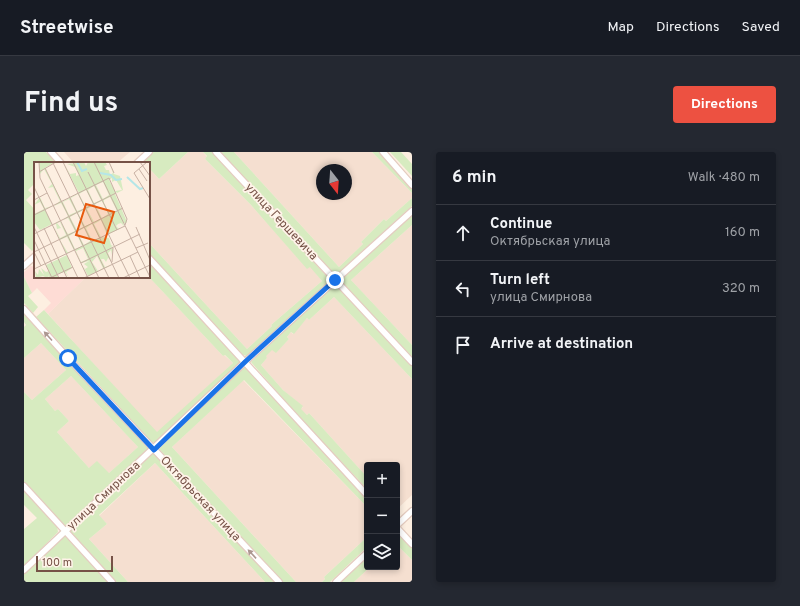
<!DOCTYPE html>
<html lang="en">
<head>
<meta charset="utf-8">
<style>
  body { margin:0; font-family:Overpass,sans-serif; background:#242831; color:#f1f3f6 }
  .controls { position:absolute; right:12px; bottom:12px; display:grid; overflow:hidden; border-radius:4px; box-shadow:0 2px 6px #0003 }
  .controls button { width:36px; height:36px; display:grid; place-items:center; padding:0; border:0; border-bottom:1px solid #363941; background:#171b24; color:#f1f3f6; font:20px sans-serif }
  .compass { position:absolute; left:292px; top:12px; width:36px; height:36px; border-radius:50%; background:#171b24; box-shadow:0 2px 6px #0003; rotate:163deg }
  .scale { position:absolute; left:12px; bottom:10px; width:77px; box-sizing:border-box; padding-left:4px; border:2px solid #765247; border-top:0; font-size:11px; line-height:14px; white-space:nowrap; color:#765247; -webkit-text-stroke:3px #fff3e9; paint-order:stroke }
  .stop { position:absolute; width:12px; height:12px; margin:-9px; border:3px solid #1a73e8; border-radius:50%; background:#fff }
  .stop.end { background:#1a73e8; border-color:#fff; box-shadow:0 1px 4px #0008 }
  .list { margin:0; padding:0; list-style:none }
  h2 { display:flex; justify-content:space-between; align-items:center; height:52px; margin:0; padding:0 16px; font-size:17px }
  h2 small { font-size:13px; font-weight:400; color:#9ea1a6 }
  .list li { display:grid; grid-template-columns:26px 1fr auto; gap:12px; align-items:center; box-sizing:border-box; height:56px; padding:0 16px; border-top:1px solid #363941 }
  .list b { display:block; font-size:15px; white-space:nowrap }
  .list p { margin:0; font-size:13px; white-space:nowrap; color:#9ea1a6 }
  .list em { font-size:13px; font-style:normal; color:#9ea1a6 }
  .icon { flex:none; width:22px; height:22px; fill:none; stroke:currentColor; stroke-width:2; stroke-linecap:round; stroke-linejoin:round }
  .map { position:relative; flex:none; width:388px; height:430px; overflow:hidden; border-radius:4px }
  header { display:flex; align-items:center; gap:24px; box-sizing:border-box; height:56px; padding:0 20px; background:#171b24; border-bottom:1px solid #363941 }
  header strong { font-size:19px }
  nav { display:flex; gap:22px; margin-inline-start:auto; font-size:14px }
  .intro { display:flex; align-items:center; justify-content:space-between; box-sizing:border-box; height:96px; padding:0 24px }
  h1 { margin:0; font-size:28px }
  .button { padding:10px 18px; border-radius:4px; background:#ed5141; color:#fff; font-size:14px; font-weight:700 }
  main { display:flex; gap:24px; padding:0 24px }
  aside { flex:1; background:#171b24; border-radius:4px; box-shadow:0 2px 6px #0003 }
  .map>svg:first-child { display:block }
  .residential { fill:#f5dfd0; fill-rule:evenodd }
  .commercial { fill:#fedcd5 }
  .green { fill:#d7ebc0; fill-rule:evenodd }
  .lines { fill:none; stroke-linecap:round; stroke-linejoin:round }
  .street-casing { stroke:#e4ccc0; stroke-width:8 }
  .street { stroke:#fff; stroke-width:5.5 }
  .oneway { fill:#ad9791 }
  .route { stroke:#1a73e8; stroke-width:5 }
  .labels { text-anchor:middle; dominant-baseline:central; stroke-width:3.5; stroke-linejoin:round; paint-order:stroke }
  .street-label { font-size:12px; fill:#765247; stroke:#fff3e9 }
  .inset-river { fill:none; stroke:#b5e6e7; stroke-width:2 }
  .inset-road { fill:none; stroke:#c7b0a3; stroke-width:1 }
  .view { fill:#e8590c; fill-opacity:0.15; stroke:#e8590c; stroke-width:2 }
  .inset-edge { fill:none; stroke:#765247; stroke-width:2 }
</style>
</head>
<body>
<header>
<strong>Streetwise</strong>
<nav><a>Map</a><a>Directions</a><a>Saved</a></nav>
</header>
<div class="intro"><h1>Find us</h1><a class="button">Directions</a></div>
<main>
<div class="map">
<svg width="388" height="430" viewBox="0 0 388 430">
  <rect width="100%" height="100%" fill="#fdefe1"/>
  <g class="residential">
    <polygon points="40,0 106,0 93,11 50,11"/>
    <polygon points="164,0 179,0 183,5 181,7 227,53 283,116 286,114 298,129 247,173 248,174 223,197 125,91 125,16 135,27"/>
    <path d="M 210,0 L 348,0 L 388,41 L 388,46 L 362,69 L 360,67 L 337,90 L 339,92 L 315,115 ZM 298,18 L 322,18 L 322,42 L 298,42 Z"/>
    <polygon points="388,73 388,193 327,128"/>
    <polygon points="62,125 125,125 199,204 200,203 209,211 133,281 24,162"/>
    <polygon points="310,145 388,227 388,343 373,357 373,313 343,313 343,325 285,261 283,263 276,257 279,255 259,238 237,213 243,206 241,204 248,197 252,200 265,187 263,185 267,180 269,182 283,166 285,168"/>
    <polygon points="17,191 42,218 8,248 0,240 0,206"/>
    <polygon points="47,224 114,295 85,321 65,316 33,280 45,269 34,257 31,259 21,247"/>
    <polygon points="219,228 343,355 343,385 300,425 301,427 298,430 272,430 148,295"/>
    <polygon points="131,311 241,430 104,430 65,387 83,372 75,364"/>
    <polygon points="373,393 388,408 388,430 330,430 346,415 373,415"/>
  </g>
  <polygon class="commercial" points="7,114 11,115 11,125 62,125 24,162 20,158 27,151 13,136 8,141 0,125 0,120"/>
  <g class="green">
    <polygon points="0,0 22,0 32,11 11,11 11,31 4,38 8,42 2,48 11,58 11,96 8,99 0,91"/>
    <polygon points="127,0 164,0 135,27 125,16 125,11 115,11"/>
    <polygon points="179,0 190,0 306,128 305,130 223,204 219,203 125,101 125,91 223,197 248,174 247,173 298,129 286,115 283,117 227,53 181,7 183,4"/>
    <polygon points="196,0 210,0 315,115 339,92 337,90 360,67 362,69 388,46 388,54 311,124"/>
    <polygon points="348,0 360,0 388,31 388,41"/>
    <polygon points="366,0 377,0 388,12 388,24"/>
    <polygon points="388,60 388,73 327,128 388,193 388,207 316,128"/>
    <polygon points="125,110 215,207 216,211 131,291 128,290 12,165 20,158 133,280 209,211 201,203 199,204 125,125"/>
    <polygon points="0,125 8,141 4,144 14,155 9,161 0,151"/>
    <polygon points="311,135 313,135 388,214 388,227 310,145 285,168 283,166 270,182 267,180 263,185 265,187 252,201 248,198 242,204 243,206 237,213 259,238 279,254 277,257 283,263 285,261 343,325 343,337 268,257 227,210 304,138"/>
    <path d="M 0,160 L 53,219 L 127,298 L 41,376 L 0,330 L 0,240 L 8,248 L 42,218 L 17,191 L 0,206 L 0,175 L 2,173 L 0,170 ZM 47,224 L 114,295 L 85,321 L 73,309 L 65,316 L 33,280 L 45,269 L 34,257 L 31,259 L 21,247 Z"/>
    <polygon points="220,213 343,343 343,355 220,228 148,295 272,430 258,430 135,297"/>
    <polygon points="129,300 251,430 241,430 131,311 75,363 83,372 65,387 104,430 92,430 44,378"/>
    <polygon points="0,339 33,374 34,380 0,414 0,377 13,366 0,353"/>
    <polygon points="373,379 388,395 388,408 373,393"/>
    <polygon points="40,384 43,385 84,430 0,430 0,418"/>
    <polygon points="343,385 343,395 306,430 298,430 301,427 300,425"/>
    <polygon points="343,404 343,415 346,415 330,430 315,430"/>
  </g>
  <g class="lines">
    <g class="street-casing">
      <g id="street">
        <polyline points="27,0 37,11"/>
        <polyline points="192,0 388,210"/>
        <polyline points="359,0 388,33"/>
        <polyline points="113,11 125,0"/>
        <polyline points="125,106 343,343"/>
        <polyline points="0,114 11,104"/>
        <polyline points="0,157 44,206 255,430"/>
        <polyline points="0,334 88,430"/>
        <polyline points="373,373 388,359"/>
        <polyline points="373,376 388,392"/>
        <polyline points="0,418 222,209 388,59"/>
        <polyline points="312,430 343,401"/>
      </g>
    </g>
    <use href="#street" class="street"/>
  </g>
  <defs><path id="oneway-solid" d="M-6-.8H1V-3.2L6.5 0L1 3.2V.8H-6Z"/></defs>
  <g class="oneway">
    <use href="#oneway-solid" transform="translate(24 184) rotate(-132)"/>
    <use href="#oneway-solid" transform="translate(228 402) rotate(-133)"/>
  </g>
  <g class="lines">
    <polyline class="route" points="44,206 130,298 222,209 311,128"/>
  </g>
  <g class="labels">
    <g class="street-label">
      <text transform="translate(257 70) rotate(47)">улица Гершевича</text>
      <text transform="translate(80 344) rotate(-43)">улица Смирнова</text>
      <text transform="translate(176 347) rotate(47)">Октябрьская улица</text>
    </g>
  </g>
  <g transform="translate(10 10)">
    <rect width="116" height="116" fill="#fdefe1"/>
    <path d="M 5,0 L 21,0 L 9,7 L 11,6 L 28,40 L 45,31 L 29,0 L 36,12 L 42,11 L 42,14 L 45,13 L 41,5 L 33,2 L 50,0 L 52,4 L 54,0 L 60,0 L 61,3 L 60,0 L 71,0 L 73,3 L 70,4 L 72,8 L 75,8 L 76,13 L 79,11 L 75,0 L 80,12 L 86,14 L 89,28 L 83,31 L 81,29 L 81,32 L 93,60 L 91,62 L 89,60 L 90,64 L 87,61 L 84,62 L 82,64 L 85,67 L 73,73 L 67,58 L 60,62 L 67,75 L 75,76 L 77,83 L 79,84 L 77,85 L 79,86 L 78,93 L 77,88 L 74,91 L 77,98 L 74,96 L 72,100 L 70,97 L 67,97 L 71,105 L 77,103 L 54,114 L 49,104 L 51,107 L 54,105 L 50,102 L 55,99 L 47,101 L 41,88 L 32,91 L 19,63 L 26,59 L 34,72 L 41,69 L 34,56 L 29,58 L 34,54 L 27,41 L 20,44 L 26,56 L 20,44 L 26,39 L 19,25 L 14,26 L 18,22 L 10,7 L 6,12 ZM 78,16 L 78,20 L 82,18 L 88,28 L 81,29 L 75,18 ZM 69,20 L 75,33 L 69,37 L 62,23 ZM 60,24 L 67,38 L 60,41 L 54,28 ZM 52,28 L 59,42 L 52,45 L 45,32 ZM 44,32 L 51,46 L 43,49 L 37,36 ZM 76,35 L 83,49 L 74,49 L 70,41 L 70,38 ZM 35,37 L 42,50 L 35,53 L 29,40 ZM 68,39 L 74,52 L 68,56 L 61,42 ZM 60,43 L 66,57 L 60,60 L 53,47 ZM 51,47 L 58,61 L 51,64 L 44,51 ZM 43,51 L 49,65 L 43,68 L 36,55 ZM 26,60 L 32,73 L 26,76 L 19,63 L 22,62 L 23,67 L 27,66 L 23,61 ZM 58,62 L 65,76 L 58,78 L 52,66 ZM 50,66 L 56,79 L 50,83 L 43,70 ZM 42,70 L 48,84 L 41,87 L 35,74 ZM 33,75 L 40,88 L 34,91 L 26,78 ZM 49,86 L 54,97 L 47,100 L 42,89 ZM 63,94 L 69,106 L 64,109 L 58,100 ZM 6,35 L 11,46 L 19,44 L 11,47 L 18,62 L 0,71 L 6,68 L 0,60 L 0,52 L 10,47 L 6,40 L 0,43 ZM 33,93 L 38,106 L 32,110 L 35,116 L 31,110 L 23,112 L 24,116 L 14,116 L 15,113 L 13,116 L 9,114 L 2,116 L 1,109 L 4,113 L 5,107 L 10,113 L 7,106 L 12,110 L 15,109 L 12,103 Z" fill="#d7ebc0" fill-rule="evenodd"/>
    <path class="inset-river" d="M 43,0 L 48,9 L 53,7M 66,11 L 77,13 L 82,18 L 88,17M 93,15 L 106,27 L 109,26"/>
    <path class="inset-road" d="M 5,0 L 6,16 L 54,116M 29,0 L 85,116M 39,0 L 96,116M 60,0 L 116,115M 75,0 L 80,11M 106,0 L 116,14M 113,0 L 100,11 L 116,37M 19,1 L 75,116M 11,6 L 65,116M 105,7 L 113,19M 5,10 L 22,0M 54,10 L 83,68M 0,25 L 44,116M 0,38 L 13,31M 0,53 L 75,16 L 93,57 L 91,63M 0,65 L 25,116M 102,65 L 116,98M 10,66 L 33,116M 0,72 L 82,31M 0,78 L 18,116M 102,86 L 114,81M 0,90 L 89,46M 0,90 L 7,104M 96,94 L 106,116M 78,100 L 79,86M 47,101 L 106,72M 0,107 L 91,64M 18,115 L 39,105M 50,116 L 104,90M 89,116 L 116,103"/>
    <path class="view" d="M 52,42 L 80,50 L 70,81 L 42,73 Z"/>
    <rect width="116" height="116" class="inset-edge"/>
  </g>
</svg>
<div class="controls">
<button>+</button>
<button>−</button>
<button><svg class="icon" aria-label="layers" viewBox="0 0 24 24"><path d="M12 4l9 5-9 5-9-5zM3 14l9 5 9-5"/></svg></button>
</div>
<svg class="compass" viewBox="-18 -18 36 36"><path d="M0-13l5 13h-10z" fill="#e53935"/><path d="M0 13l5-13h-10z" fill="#9ea1a6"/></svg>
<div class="scale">100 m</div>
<div class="stop" style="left:44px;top:206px"></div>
<div class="stop end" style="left:311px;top:128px"></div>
</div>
<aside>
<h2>6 min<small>Walk · 480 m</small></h2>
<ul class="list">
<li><svg class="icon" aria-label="ahead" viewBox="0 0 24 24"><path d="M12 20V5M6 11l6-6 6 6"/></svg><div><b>Continue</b><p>Октябрьская улица</p></div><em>160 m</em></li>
<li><svg class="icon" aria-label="left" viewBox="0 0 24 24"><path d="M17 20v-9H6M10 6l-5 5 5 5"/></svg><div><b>Turn left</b><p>улица Смирнова</p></div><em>320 m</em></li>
<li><svg class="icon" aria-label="arrive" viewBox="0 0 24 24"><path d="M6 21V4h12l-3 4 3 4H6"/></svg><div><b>Arrive at destination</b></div></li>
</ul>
</aside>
</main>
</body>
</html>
